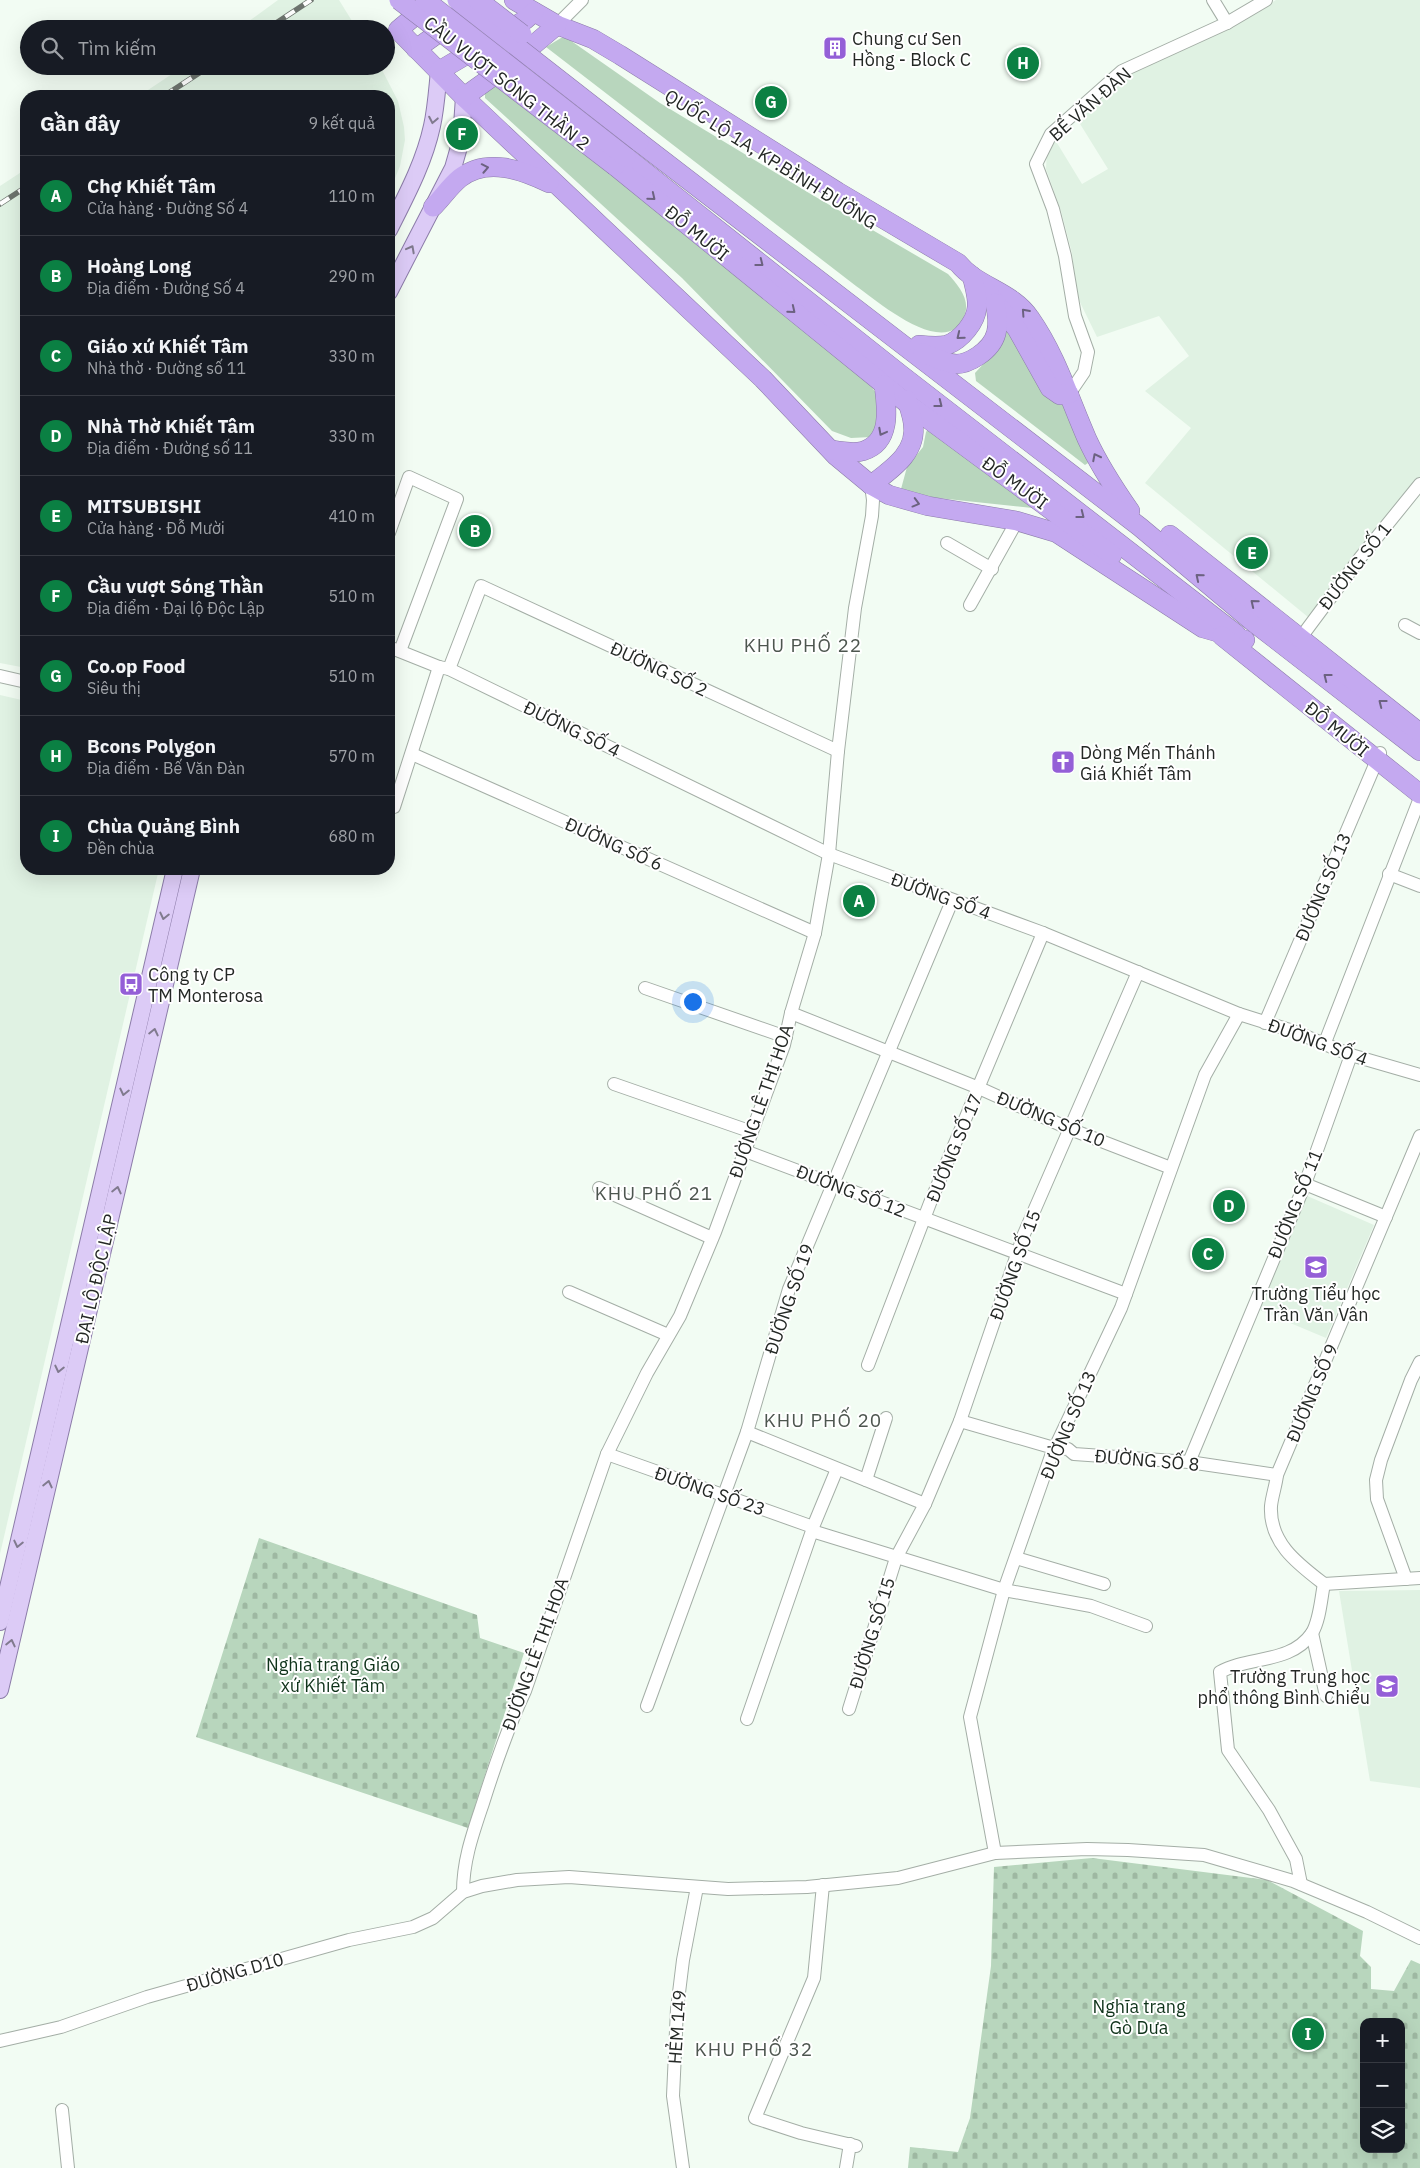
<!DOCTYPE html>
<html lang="vi">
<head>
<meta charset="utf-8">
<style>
  body { margin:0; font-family:"IBM Plex Sans",sans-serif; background:#242831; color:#f1f3f6 }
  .controls { position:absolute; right:15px; bottom:15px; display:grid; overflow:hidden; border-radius:10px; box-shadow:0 5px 20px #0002 }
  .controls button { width:45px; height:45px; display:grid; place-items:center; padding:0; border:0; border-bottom:1px solid #363941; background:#171b24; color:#f1f3f6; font:25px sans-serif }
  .you { position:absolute; left:692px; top:1001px; width:18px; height:18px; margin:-12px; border:4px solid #fff; border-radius:50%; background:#1a73e8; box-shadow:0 0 0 8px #1a73e833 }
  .badge { display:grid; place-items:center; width:32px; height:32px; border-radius:50%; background:#0b8043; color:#fff; font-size:16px; font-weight:700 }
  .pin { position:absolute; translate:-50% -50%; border:2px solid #fff; box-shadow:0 1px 5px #0006 }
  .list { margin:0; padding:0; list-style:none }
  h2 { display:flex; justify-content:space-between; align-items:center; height:65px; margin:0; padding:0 20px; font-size:21px }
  h2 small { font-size:16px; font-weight:400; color:#9ea1a6 }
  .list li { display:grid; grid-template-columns:32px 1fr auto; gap:15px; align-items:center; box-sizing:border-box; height:80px; padding:0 20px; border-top:1px solid #363941 }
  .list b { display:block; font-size:19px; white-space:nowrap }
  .list p { margin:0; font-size:16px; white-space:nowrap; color:#9ea1a6 }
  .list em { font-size:16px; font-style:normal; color:#9ea1a6 }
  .icon { flex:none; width:28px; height:28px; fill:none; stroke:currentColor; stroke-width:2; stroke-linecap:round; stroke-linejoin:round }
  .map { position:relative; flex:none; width:1420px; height:2168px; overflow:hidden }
  .search { position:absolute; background:#171b24; box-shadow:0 5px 20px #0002; left:20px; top:20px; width:375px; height:55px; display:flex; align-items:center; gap:12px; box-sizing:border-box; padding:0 18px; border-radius:28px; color:#9ea1a6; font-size:19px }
  .panel { position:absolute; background:#171b24; box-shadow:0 5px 20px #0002; left:20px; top:90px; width:375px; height:785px; border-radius:20px }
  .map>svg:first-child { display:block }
  .built { fill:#e0f2e3 }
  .grass { fill:#b8d6bd }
  .cemetery { fill:url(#cemetery-stones); fill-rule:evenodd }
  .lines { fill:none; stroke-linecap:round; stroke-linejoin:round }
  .minor-casing { stroke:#a4aea6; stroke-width:14 }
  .major-casing { stroke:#8c7ca9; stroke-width:18 }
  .highway-casing { stroke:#8c7ca9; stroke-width:20 }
  .minor { stroke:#fff; stroke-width:12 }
  .major { stroke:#dccbf6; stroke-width:16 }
  .highway { stroke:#c4a9f0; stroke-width:19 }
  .rail-casing { stroke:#6d746e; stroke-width:5.5 }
  .rail { stroke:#fff; stroke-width:4; stroke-dasharray:11; stroke-linecap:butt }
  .highway-bridge-casing { stroke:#8c7ca9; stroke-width:20; stroke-linecap:butt }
  .highway-bridge { stroke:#c4a9f0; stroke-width:19 }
  .oneway { stroke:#807a8e }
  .oneway2 { stroke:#6c6280 }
  .labels { text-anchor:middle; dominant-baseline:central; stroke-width:4; stroke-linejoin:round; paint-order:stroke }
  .poi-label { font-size:18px; fill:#242825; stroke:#fff; text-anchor:start }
  .street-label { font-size:18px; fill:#242825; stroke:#fff }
  .park-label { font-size:18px; fill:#0f331a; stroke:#fff }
  .neighbourhood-label { font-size:19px; letter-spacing:1px; fill:#4d564f; stroke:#fff }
</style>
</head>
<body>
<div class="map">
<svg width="1420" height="2168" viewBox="0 0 1420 2168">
  <defs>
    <pattern id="cemetery-stones" width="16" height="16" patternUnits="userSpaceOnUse" patternTransform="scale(1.25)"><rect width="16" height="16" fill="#b8d6bd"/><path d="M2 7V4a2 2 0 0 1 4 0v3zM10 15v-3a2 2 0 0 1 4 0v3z" fill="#9eb8a2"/></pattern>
  </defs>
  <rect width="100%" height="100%" fill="#f2fcf3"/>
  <g class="built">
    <polygon points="278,0 339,0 357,29 238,29"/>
    <polygon points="1276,0 1420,0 1420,484 1314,622 1145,483 1191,428 1145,391 1189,356 1159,316 1097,337 1076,294 1072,253 1061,211 1046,169 1047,150 1054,138 1082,184 1108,169 1077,119 1095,100 1127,72 1153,59 1192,46 1233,27"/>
    <polygon points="184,66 380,66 398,101 404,127 405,140 400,166 389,193 389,96 139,96"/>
    <polygon points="26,169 26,668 0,663 0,186"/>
    <polygon points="0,695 26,701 26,869 159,869 0,1554"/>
    <polygon points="1305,1195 1374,1225 1326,1338 1257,1309"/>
    <polygon points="1420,1590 1420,1788 1370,1781 1339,1591"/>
  </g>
  <g class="grass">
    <path d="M 561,38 L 567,38 L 660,103 L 809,193 L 948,274 C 958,285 970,299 965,314 C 949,363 877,301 856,286 L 546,47 Z"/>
    <polygon points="494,84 808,328 869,383 885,406 871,437 851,438 832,431 682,278 485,98 485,91"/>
    <polygon points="1009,322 1062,402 1088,463 1085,465 976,381 975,373 1000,346"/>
    <polygon points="931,425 1042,509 919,496 901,489 907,467 923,447 926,432"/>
  </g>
  <g class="cemetery">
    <polygon points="259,1538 477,1615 480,1638 524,1653 468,1828 196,1737"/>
    <path d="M 1092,1858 L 1267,1880 L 1363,1931 L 1360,1956 L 1371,1967 L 1371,1989 L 1394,1991 L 1411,1960 L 1420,1964 L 1420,2168 L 908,2168 L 910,2147 L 958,2152 L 970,2118 L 991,1966 L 994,1867 ZM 1364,2022 L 1401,2022 L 1401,2149 L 1364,2149 Z"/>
  </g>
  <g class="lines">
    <g class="minor-casing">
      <g id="minor">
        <polyline points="1213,0 1227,23"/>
        <polyline points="557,25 582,0"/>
        <polyline points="1069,394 1084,372 1088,352 1075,316 1065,256 1053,209 1036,164 1051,134 1122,71 1227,23 1266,0"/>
        <polyline points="389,533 409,477 457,499 400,651"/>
        <polyline points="947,543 992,569"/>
        <polyline points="970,605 1017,521"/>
        <polyline points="1405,625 1420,633"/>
        <polyline points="1296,644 1360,558 1420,484"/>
        <polyline points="389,647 439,667 449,669 829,854 1043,933 1239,1014 1293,1031 1351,1055 1420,1075"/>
        <polyline points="449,669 481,586 838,751"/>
        <polyline points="0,676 26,682"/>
        <polyline points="412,754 815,933"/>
        <polyline points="389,808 394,807 439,667"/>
        <polyline points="1389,874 1420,886"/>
        <polyline points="645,988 786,1037"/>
        <polyline points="791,1013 979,1088 1070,1129 1171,1168"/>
        <polyline points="1265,1023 1380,753"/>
        <polyline points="1324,1045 1420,798"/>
        <polyline points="614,1084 752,1132"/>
        <polyline points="745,1151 1126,1294"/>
        <polyline points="1305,1184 1386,1217"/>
        <polyline points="599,1188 712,1238"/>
        <polyline points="569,1292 668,1335"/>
        <polyline points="868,1365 930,1203 1043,933"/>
        <polyline points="960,1421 1054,1448 1068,1449 1074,1454 1189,1462 1277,1475"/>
        <polyline points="747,1432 925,1504"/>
        <polyline points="607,1454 813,1527"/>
        <polyline points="1189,1462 1305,1184 1351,1055"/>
        <polyline points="866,1480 886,1418"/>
        <polyline points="813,1527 812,1531 1004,1590 1091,1606 1146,1626"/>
        <polyline points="813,1527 837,1469"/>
        <polyline points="1016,1558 1104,1584"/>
        <polyline points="1406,1579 1377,1499 1376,1480 1381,1460 1411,1380 1420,1362"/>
        <path d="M 1324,1584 C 1298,1564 1269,1543 1271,1506 C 1272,1496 1276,1485 1277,1475 L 1420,1136"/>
        <polyline points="1324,1584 1420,1578"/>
        <polyline points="1312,1633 1326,1696"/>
        <polyline points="647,1706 747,1432 789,1289 952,901"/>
        <polyline points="849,1709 896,1558 925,1504 960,1421 1024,1234 1138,972"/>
        <polyline points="747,1719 812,1531"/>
        <polyline points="995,1853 970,1717 1004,1590 1051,1456 1121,1308 1205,1075 1239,1014"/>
        <path d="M 1301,1884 L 1296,1859 L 1269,1810 L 1228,1750 L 1220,1672 C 1248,1656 1291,1664 1312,1633 C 1320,1620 1321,1598 1324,1584"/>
        <polyline points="823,1885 814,1978 755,2118 801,2133 856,2146"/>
        <path d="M 463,1892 C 463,1860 473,1833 483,1803 C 495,1765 508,1727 525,1691 L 607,1454 L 647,1373 L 680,1316 L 715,1232 L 784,1045 L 791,1013 L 815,933 L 829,854 L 838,751 L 855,608 L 872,516 L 873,500 L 871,485"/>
        <polyline points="0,2041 61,2027 147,1997 349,1940 413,1927 433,1918 463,1892 482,1886 517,1880 569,1877 728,1889 807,1887 898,1878 995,1853 1087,1849 1128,1850 1204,1855 1293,1881 1367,1912 1420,1938"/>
        <polyline points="62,2110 68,2168"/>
        <polyline points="683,2168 673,2096 677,2009 683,1960 697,1887"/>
        <polyline points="846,2168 850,2144"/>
      </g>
    </g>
    <g class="major-casing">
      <g id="major">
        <path d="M 389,230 C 406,196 424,163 432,126 C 436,108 437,90 439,71"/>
        <polyline points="389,292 453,168 461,140 464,97"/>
        <polyline points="0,1622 175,869"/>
        <polyline points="0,1690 192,869"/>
      </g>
    </g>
    <g class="highway-casing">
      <g id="highway">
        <path d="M 514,0 L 557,25 L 593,39 L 620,55 L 838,192 L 958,263 C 977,287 1012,291 1030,318 C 1056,355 1069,398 1087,439 C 1099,465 1114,488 1130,511"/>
        <polyline points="429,4 398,30 464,97 763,379 836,456 871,485 889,495 928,506 1017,521 1057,533 1203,628 1245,640"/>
        <polyline points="416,49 483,1"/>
        <polyline points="439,71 525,20 534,12"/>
        <polyline points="464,97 517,59 557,25"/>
        <polyline points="639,142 1140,527 1252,621 1420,751"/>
        <polyline points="626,157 900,374 1236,634"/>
        <polyline points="615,166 908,404 1112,555"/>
        <path d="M 433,207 C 442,198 450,186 460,178 C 487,157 522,170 549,183"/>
        <polyline points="983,287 1017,329 1050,388 1060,395 1069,394"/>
        <path d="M 919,345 C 928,346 938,347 947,345 C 961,340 976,322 977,307 C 978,297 974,285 972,276"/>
        <path d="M 923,353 C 933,357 944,363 956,364 C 963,364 972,360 978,356 C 999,342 1000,326 995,303"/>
        <path d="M 831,450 C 841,451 853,454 863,451 C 892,442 887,408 884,385"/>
        <path d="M 871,485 C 892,469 918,452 913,423 C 912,415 909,407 907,400"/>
        <polyline points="1170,535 1420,733"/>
        <polyline points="1222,636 1420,794"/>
      </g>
    </g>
    <use href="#minor" class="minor"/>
    <use href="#major" class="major"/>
    <use href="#highway" class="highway"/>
    <g class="rail-casing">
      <g id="rail">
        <polyline points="267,29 311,0"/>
        <polyline points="164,96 210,66"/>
        <polyline points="0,204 26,187"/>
      </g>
    </g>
    <use href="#rail" class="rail"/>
    <g class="highway-bridge-casing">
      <g id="highway-bridge">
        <polyline points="399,0 615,166"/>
        <polyline points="425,0 626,157"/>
        <polyline points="457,0 639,142"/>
        <polyline points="478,0 522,34"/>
      </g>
    </g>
    <use href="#highway-bridge" class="highway-bridge"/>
  </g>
  <defs><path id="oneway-chevron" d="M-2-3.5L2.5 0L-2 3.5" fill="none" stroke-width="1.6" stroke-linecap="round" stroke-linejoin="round" transform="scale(1.25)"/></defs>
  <g class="oneway">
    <use href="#oneway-chevron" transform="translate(433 120) rotate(101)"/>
    <use href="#oneway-chevron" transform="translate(411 249) rotate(-62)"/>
    <use href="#oneway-chevron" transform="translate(164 916) rotate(103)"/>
    <use href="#oneway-chevron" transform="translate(154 1032) rotate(-77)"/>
    <use href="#oneway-chevron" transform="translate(124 1092) rotate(103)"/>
    <use href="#oneway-chevron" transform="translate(117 1190) rotate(-77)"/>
    <use href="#oneway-chevron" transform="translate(59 1369) rotate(103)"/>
    <use href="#oneway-chevron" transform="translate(48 1484) rotate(-77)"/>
    <use href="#oneway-chevron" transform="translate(18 1544) rotate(103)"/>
    <use href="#oneway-chevron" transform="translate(11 1643) rotate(-77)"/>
  </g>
  <g class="oneway2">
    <use href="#oneway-chevron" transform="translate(485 168) rotate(-11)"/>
    <use href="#oneway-chevron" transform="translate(652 197) rotate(39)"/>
    <use href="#oneway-chevron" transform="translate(760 263) rotate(38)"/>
    <use href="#oneway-chevron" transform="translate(792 310) rotate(39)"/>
    <use href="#oneway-chevron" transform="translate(1025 312) rotate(-132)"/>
    <use href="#oneway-chevron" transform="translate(960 336) rotate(141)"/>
    <use href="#oneway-chevron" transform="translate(939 404) rotate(38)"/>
    <use href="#oneway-chevron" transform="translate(882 432) rotate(118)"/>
    <use href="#oneway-chevron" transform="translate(1096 457) rotate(-117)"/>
    <use href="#oneway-chevron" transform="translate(916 503) rotate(15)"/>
    <use href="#oneway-chevron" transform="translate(1081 515) rotate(38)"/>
    <use href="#oneway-chevron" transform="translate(1199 577) rotate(-140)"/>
    <use href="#oneway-chevron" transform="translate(1254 603) rotate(-141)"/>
    <use href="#oneway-chevron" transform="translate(1327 677) rotate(-142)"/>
    <use href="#oneway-chevron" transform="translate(1382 703) rotate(-142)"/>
  </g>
  <defs>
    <g id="building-square" transform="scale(1.25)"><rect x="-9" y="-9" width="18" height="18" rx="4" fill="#945fd7" stroke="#fff"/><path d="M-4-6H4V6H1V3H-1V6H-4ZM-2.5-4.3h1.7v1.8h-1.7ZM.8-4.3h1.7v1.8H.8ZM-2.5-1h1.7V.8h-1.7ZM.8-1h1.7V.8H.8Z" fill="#fff"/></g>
    <g id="church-square" transform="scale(1.25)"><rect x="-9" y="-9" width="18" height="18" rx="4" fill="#945fd7" stroke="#fff"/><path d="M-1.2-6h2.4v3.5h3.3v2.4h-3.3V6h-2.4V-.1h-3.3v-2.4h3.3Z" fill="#fff"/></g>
    <g id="bus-square" transform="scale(1.25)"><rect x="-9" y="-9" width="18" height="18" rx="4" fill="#945fd7" stroke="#fff"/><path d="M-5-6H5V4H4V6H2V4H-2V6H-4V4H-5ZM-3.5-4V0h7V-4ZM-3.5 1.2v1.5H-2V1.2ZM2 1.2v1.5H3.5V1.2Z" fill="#fff"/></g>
    <g id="school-square" transform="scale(1.25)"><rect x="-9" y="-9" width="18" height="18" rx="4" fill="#945fd7" stroke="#fff"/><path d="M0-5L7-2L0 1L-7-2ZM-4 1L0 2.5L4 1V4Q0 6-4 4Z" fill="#fff"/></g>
  </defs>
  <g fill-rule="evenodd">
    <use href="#building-square" x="835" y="48"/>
    <use href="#church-square" x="1063" y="762"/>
    <use href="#bus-square" x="131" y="984"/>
    <use href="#school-square" x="1316" y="1267"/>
    <use href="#school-square" x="1387" y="1686"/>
  </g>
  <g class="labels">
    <g class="poi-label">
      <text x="852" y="38">Chung cư Sen<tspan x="852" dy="21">Hồng - Block C</tspan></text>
      <text x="1080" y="752">Dòng Mến Thánh<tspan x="1080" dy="21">Giá Khiết Tâm</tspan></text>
      <text x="148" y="974">Công ty CP<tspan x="148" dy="21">TM Monterosa</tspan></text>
      <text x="1316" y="1293" text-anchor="middle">Trường Tiểu học<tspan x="1316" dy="21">Trần Văn Vân</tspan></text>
      <text x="1370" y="1676" text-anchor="end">Trường Trung học<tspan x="1370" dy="21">phổ thông Bình Chiểu</tspan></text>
    </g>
    <g class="street-label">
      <text transform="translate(507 83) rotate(38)">CẦU VƯỢT SÓNG THẦN 2</text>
      <text transform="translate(1090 104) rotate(-41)">BẾ VĂN ĐÀN</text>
      <text transform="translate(771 159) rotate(32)">QUỐC LỘ 1A, KP.BÌNH ĐƯỜNG</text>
      <text transform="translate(697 233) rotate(39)">ĐỖ MƯỜI</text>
      <text transform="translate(1015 483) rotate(36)">ĐỖ MƯỜI</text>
      <text transform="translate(1355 566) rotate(-52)">ĐƯỜNG SỐ 1</text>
      <text transform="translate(659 669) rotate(25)">ĐƯỜNG SỐ 2</text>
      <text transform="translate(572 729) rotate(26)">ĐƯỜNG SỐ 4</text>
      <text transform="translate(1337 729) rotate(39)">ĐỖ MƯỜI</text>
      <text transform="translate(614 844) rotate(24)">ĐƯỜNG SỐ 6</text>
      <text transform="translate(1323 887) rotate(-67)">ĐƯỜNG SỐ 13</text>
      <text transform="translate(941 896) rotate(20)">ĐƯỜNG SỐ 4</text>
      <text transform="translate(1318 1042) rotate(20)">ĐƯỜNG SỐ 4</text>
      <text transform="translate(761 1101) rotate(-71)">ĐƯỜNG LÊ THỊ HOA</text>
      <text transform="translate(1051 1119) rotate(23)">ĐƯỜNG SỐ 10</text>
      <text transform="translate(954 1148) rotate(-67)">ĐƯỜNG SỐ 17</text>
      <text transform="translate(851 1191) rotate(21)">ĐƯỜNG SỐ 12</text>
      <text transform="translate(1295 1204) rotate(-68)">ĐƯỜNG SỐ 11</text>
      <text transform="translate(1015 1265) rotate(-70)">ĐƯỜNG SỐ 15</text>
      <text transform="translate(96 1279) rotate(-77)">ĐẠI LỘ ĐỘC LẬP</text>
      <text transform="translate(789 1299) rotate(-71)">ĐƯỜNG SỐ 19</text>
      <text transform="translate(1312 1393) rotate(-67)">ĐƯỜNG SỐ 9</text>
      <text transform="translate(1068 1425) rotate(-67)">ĐƯỜNG SỐ 13</text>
      <text transform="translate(1147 1460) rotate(5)">ĐƯỜNG SỐ 8</text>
      <text transform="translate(710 1491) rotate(19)">ĐƯỜNG SỐ 23</text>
      <text transform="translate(872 1633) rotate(-73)">ĐƯỜNG SỐ 15</text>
      <text transform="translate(535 1654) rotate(-70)">ĐƯỜNG LÊ THỊ HOA</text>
      <text transform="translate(235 1972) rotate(-16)">ĐƯỜNG D10</text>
      <text transform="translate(677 2027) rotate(-86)">HẺM 149</text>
    </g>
    <g class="park-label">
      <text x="333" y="1664">Nghĩa trang Giáo<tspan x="333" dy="21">xứ Khiết Tâm</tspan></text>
      <text x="1139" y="2006">Nghĩa trang<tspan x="1139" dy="21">Gò Dưa</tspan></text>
    </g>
    <g class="neighbourhood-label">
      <text x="803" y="645">KHU PHỐ 22</text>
      <text x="654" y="1193">KHU PHỐ 21</text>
      <text x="823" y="1420">KHU PHỐ 20</text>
      <text x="754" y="2049">KHU PHỐ 32</text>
    </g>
  </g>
</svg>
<div class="controls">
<button>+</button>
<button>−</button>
<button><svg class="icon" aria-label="layers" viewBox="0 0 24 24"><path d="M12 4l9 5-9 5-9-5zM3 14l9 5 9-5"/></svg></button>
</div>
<div class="you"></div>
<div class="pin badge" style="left:859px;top:901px">A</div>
<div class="pin badge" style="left:475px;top:531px">B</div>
<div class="pin badge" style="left:1208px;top:1254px">C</div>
<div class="pin badge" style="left:1229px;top:1206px">D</div>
<div class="pin badge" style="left:1252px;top:553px">E</div>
<div class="pin badge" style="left:462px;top:134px">F</div>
<div class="pin badge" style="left:771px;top:102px">G</div>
<div class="pin badge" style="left:1023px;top:63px">H</div>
<div class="pin badge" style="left:1308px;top:2034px">I</div>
<div class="search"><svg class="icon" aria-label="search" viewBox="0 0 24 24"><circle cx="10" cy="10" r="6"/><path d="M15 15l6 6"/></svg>Tìm kiếm</div>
<section class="panel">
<h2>Gần đây<small>9 kết quả</small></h2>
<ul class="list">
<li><span class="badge">A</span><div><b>Chợ Khiết Tâm</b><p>Cửa hàng · Đường Số 4</p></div><em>110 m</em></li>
<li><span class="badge">B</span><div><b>Hoàng Long</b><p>Địa điểm · Đường Số 4</p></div><em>290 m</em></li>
<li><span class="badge">C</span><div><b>Giáo xứ Khiết Tâm</b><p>Nhà thờ · Đường số 11</p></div><em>330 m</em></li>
<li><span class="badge">D</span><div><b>Nhà Thờ Khiết Tâm</b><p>Địa điểm · Đường số 11</p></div><em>330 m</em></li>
<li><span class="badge">E</span><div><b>MITSUBISHI</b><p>Cửa hàng · Đỗ Mười</p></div><em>410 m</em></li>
<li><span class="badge">F</span><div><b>Cầu vượt Sóng Thần</b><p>Địa điểm · Đại lộ Độc Lập</p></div><em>510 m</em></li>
<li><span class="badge">G</span><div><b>Co.op Food</b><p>Siêu thị</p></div><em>510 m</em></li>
<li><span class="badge">H</span><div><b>Bcons Polygon</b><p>Địa điểm · Bế Văn Đàn</p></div><em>570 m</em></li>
<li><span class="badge">I</span><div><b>Chùa Quảng Bình</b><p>Đền chùa</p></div><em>680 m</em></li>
</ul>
</section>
</div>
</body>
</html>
